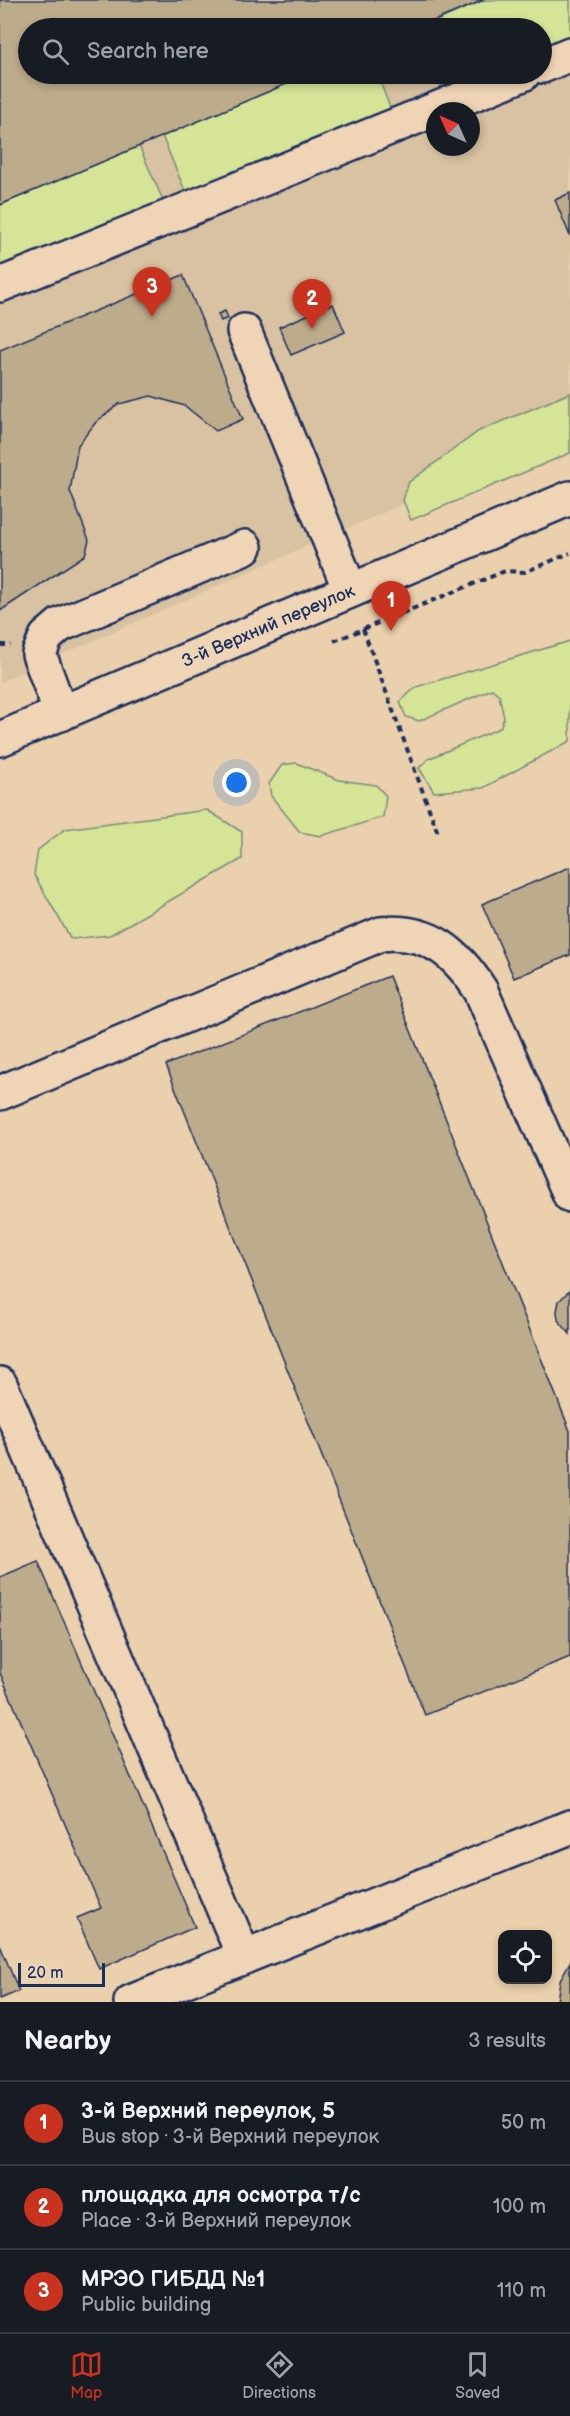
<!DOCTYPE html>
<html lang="en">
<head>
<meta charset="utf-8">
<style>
  body { margin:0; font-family:"Balsamiq Sans",sans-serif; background:#242831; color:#f1f3f6 }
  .controls { position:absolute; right:18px; bottom:18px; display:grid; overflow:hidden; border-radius:12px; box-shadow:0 3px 9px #0003 }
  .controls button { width:54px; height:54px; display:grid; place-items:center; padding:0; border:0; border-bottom:2px solid #363941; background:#171b24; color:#f1f3f6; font:30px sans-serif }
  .compass { position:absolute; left:426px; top:102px; width:54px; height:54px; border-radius:50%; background:#171b24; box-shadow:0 3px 9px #0003; rotate:315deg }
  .scale { position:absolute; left:18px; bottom:15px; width:87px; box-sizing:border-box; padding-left:6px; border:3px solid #1b2f5e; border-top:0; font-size:16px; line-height:21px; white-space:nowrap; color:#1b2f5e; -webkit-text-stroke:4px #efd4b6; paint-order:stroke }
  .you { position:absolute; left:237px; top:783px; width:21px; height:21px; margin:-15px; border:4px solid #fff; border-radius:50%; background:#1a73e8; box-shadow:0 0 0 9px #1a73e833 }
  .badge { display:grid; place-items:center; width:39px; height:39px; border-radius:50%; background:#c8321e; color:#fff; font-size:20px; font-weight:700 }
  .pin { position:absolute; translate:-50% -50px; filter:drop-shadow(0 2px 3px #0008) }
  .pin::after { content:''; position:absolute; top:32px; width:21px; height:18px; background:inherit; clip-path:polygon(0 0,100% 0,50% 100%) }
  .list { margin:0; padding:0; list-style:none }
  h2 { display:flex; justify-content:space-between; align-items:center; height:78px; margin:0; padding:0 24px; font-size:26px }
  h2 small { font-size:20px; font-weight:400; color:#9ea1a6 }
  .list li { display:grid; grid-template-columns:39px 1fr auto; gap:18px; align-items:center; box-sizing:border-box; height:84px; padding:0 24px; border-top:2px solid #363941 }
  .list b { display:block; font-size:22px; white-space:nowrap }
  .list p { margin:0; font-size:20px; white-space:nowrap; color:#9ea1a6 }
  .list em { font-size:20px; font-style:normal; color:#9ea1a6 }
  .icon { flex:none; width:33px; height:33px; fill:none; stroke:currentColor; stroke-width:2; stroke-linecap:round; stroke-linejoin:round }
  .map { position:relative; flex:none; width:570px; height:2002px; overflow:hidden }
  .search { position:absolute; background:#171b24; box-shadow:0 3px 9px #0003; left:18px; right:18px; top:18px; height:66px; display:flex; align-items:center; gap:15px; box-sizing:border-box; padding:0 21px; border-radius:33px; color:#9ea1a6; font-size:22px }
  .sheet { height:330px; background:#171b24 }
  nav { display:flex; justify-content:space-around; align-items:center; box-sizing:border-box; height:84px; border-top:2px solid #363941; background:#171b24; font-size:16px; color:#9ea1a6 }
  nav a { display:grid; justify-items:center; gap:3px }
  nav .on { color:#c8321e }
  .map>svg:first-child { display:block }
  .built { fill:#d8c2a1; fill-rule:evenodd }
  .green { fill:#d5e497; stroke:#788a7a; stroke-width:1.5 }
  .building { fill:#bdac8c; stroke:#1b2f5e; stroke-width:1.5 }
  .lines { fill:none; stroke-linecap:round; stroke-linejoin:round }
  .minor-casing { stroke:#1b2f5e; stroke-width:38 }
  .path { stroke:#1b2f5e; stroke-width:4; stroke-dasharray:6 4.5; stroke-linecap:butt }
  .minor { stroke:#efd4b6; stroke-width:33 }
  .labels { text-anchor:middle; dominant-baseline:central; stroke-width:6; stroke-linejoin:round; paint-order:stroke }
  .street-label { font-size:18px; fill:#1b2f5e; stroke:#efd4b6 }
</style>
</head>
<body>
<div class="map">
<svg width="570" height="2002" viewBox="0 0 570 2002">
  <rect width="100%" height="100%" fill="#ead0ac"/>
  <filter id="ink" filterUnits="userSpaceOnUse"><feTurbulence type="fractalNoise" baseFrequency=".0167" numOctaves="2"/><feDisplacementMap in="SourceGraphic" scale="12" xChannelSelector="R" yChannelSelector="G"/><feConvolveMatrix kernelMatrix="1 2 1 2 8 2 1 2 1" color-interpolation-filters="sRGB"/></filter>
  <g filter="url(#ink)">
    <path class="built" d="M 0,0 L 570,0 L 570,430 L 0,682 ZM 28,28 L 542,28 L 542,74 L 28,74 ZM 435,111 L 471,111 L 471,147 L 435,147 Z"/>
    <g class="green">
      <polygon points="484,0 570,0 570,36 542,47 542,28 421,28"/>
      <polygon points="310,74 377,74 391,110 186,193 162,136"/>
      <polygon points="436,74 473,74 440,86"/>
      <polygon points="139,146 166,207 0,273 0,205"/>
      <polygon points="570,393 570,453 411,520 403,500 409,482 479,431"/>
      <polygon points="570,641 570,741 483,788 434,792 419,768 428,759 500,728 504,718 499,695 492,689 419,721 406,717 400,702 416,687"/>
      <polygon points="296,763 339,780 376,785 386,796 383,817 321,836 300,832 271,796 269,784 282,765"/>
      <polygon points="207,810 242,832 242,859 110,935 71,939 34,875 38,850 65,829"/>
    </g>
    <g class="building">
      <polygon points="0,0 484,0 417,28 28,28 28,74 310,74 0,205"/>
      <polygon points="570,193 570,236 555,200"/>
      <polygon points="183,275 243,419 216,431 185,406 151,396 119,404 110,411 96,422 78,445 70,491 89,540 85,555 0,611 0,350"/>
      <polygon points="333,304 345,332 291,355 279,327"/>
      <polygon points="225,311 228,318 221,321 218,314"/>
      <polygon points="570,867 570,955 514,978 482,904"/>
      <polygon points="389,976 570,1431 570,1657 425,1715 166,1065"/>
      <polygon points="570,1290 570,1334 558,1320 557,1311 559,1301"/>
      <polygon points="38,1561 195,1927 99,1969 77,1918 101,1908 0,1673 0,1577"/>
      <polygon points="0,1945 19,1991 0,1999"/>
      <polygon points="570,1962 570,2002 557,2002 560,1980"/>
    </g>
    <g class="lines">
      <g class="minor-casing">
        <g id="minor">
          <polyline points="542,66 570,54"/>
          <polyline points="0,285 523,74"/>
          <polyline points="244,331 350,590"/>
          <polyline points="61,714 39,654 46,637 60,625 245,547"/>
          <path id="s1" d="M 0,739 L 570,498"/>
          <path d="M 0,1093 L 381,934 C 429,929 457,953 481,991 L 570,1195"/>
          <polyline points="0,1384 244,1957"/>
          <polyline points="131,2002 570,1827"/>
        </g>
      </g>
      <g class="path">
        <polyline points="363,629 439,836"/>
        <polyline points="334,641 505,571 525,572 570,553"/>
        <polyline points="0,645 11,645"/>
      </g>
      <use href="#minor" class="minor"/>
    </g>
  </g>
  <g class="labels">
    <g class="street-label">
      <text stroke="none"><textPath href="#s1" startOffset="291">3-й Верхний переулок</textPath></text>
    </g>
  </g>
</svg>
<div class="controls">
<button><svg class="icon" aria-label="locate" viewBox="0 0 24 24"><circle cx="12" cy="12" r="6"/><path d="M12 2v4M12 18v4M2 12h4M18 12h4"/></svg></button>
</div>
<svg class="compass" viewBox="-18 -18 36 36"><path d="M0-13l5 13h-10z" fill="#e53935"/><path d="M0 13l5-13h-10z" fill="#9ea1a6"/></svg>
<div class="scale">20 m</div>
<div class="you"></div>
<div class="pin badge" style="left:391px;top:631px">1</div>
<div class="pin badge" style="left:312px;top:329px">2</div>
<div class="pin badge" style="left:152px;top:317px">3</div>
<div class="search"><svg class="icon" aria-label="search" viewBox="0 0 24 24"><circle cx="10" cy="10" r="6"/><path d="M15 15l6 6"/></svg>Search here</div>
</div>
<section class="sheet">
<h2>Nearby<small>3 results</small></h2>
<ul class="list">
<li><span class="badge">1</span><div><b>3-й Верхний переулок, 5</b><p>Bus stop · 3-й Верхний переулок</p></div><em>50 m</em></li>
<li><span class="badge">2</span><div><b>площадка для осмотра т/с</b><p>Place · 3-й Верхний переулок</p></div><em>100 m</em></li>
<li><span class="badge">3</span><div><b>МРЭО ГИБДД №1</b><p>Public building</p></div><em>110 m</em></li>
</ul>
</section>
<nav>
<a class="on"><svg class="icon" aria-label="map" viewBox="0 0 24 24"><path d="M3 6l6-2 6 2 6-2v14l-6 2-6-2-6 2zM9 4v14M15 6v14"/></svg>Map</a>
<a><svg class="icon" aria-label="directions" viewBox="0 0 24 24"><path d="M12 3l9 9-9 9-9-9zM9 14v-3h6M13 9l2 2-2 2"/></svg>Directions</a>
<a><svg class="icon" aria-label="saved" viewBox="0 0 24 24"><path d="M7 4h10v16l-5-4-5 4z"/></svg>Saved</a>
</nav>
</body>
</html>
